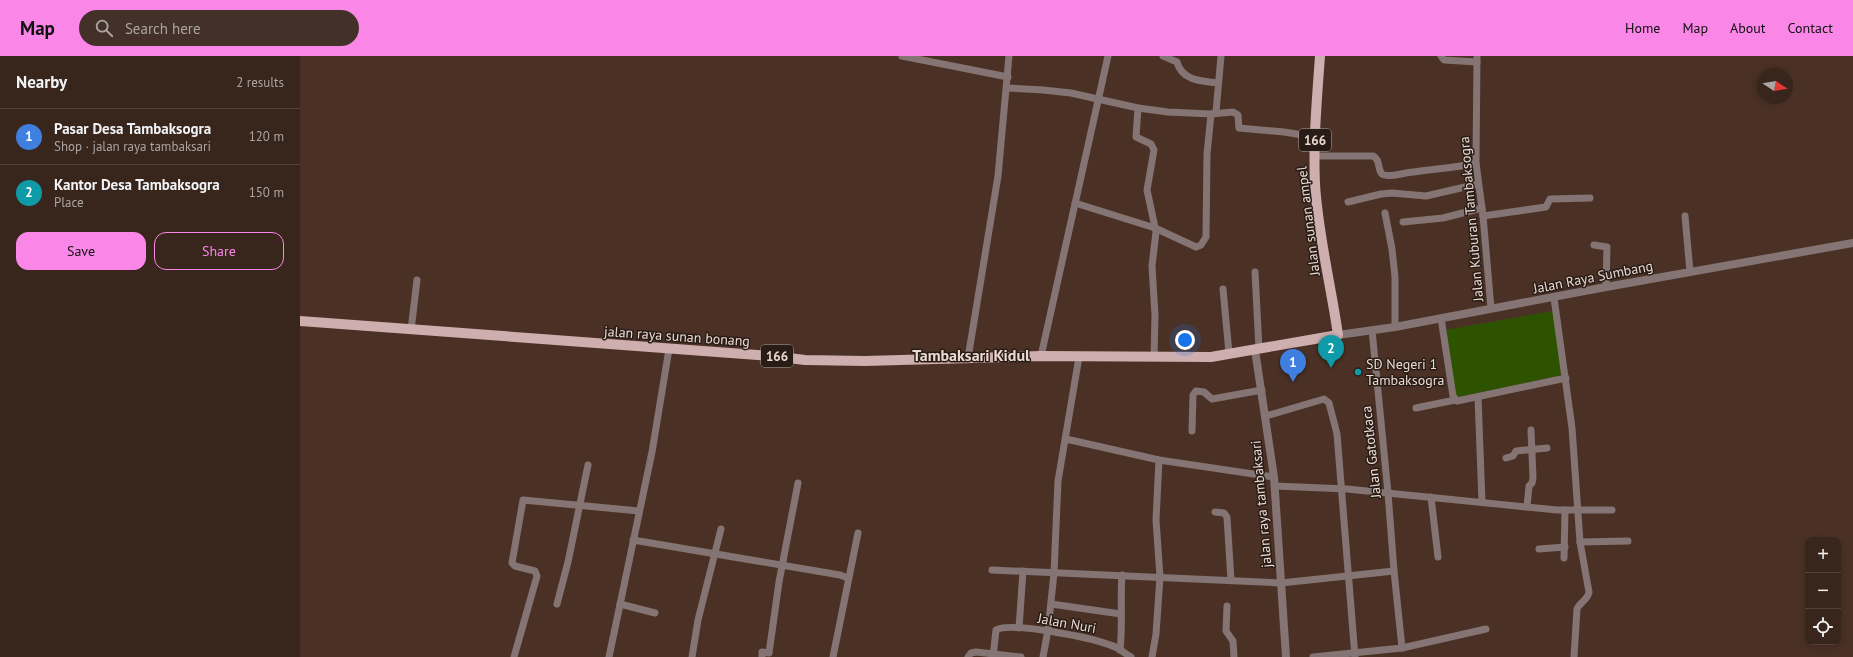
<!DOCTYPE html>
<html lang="en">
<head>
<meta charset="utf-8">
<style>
  body { margin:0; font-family:"PT Sans",sans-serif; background:#433129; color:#f1f3f6 }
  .controls { position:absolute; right:12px; bottom:12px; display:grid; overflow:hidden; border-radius:8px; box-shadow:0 2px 6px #0003 }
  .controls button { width:36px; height:36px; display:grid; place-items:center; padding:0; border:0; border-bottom:1px solid #52423b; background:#38251c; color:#f1f3f6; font:20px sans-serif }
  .compass { position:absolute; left:1457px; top:12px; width:36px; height:36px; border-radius:50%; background:#38251c; box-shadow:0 2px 6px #0003; rotate:102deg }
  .you { position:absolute; left:885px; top:284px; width:14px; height:14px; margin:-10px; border:3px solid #fff; border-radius:50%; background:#1a73e8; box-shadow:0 0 0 6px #1a73e833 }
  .badge { display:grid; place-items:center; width:26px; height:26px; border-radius:50%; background:#fa87e7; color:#fff; font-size:13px; font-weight:700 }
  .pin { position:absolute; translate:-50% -33px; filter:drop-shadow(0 1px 2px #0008) }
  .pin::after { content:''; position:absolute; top:21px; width:14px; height:12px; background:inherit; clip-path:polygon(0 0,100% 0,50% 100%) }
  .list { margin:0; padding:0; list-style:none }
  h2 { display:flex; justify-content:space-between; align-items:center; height:52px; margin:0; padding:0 16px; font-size:17px }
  h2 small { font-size:13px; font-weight:400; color:#aba5a3 }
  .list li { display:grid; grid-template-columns:26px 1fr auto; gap:12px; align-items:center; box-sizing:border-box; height:56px; padding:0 16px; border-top:1px solid #52423b }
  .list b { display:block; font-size:15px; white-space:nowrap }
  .list p { margin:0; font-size:13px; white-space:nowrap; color:#aba5a3 }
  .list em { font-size:13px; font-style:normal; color:#aba5a3 }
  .actions { display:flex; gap:8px; padding:12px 16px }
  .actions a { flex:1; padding:9px 0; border:1px solid #fa87e7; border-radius:12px; text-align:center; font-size:14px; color:#fa87e7 }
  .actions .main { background:#fa87e7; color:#111 }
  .icon { flex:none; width:22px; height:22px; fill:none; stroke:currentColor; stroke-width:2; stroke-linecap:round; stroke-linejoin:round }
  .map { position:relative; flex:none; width:1553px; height:601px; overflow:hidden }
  header { display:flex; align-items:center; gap:24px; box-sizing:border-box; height:56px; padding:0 20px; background:#fa87e7; color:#111 }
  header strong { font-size:19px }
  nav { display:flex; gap:22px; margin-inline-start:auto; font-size:14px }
  .search { width:280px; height:36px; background:#433129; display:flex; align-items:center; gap:10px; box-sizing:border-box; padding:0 14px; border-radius:22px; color:#aba5a3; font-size:15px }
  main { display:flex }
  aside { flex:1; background:#38251c }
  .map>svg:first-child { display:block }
  .green { fill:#2e5300 }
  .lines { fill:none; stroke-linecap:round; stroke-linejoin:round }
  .minor { stroke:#847473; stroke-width:7 }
  .tertiary { stroke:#847473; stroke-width:8 }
  .primary { stroke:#ceaeae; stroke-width:10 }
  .culture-dot { fill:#0f9aa8; stroke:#281c17; stroke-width:1.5 }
  .labels { text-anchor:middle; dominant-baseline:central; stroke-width:3; stroke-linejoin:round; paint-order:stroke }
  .shield { fill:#281c17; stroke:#b0a19a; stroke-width:1 }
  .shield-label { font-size:13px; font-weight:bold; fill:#ebdad2 }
  .street-label { font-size:14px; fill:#ebdad2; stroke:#281c17 }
  .poi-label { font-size:14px; fill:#ebdad2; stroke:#281c17; text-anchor:start }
  .quarter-label { font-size:16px; font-weight:bold; fill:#ebdad2; stroke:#281c17 }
</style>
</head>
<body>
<header>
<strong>Map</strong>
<div class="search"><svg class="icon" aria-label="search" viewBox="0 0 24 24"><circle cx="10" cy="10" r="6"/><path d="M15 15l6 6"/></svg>Search here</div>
<nav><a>Home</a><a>Map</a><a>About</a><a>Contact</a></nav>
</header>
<main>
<aside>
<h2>Nearby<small>2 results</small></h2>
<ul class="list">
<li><span class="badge" style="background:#3f7fe0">1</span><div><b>Pasar Desa Tambaksogra</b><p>Shop · jalan raya tambaksari</p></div><em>120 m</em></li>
<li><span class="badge" style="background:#0f9aa8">2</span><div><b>Kantor Desa Tambaksogra</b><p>Place</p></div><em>150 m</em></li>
</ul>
<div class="actions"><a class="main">Save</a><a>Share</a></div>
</aside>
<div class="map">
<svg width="1553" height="601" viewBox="0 0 1553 601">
  <rect width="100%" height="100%" fill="#4b3125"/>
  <polygon class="green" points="1253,255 1262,316 1258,320 1158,341 1154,337 1145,274"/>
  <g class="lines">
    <g class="minor">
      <polyline points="602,0 708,21"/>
      <path d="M 863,0 L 877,6 C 882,25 902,25 918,27"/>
      <polyline points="1141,0 1144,4 1177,6"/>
      <polyline points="1177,0 1176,107 1183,160 1191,252"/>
      <polyline points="707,32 743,34 771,37 838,52 868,56 911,58 933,56 938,59 939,72 984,76 1015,81"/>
      <polyline points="838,52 836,81 851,88 854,94 847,134 856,176 852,210 855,259 854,301"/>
      <polyline points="916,56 921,0"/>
      <path d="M 1015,100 L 1073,100 C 1081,104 1077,113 1082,118 C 1086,121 1096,119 1101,118 C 1126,113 1152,113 1176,107"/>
      <polyline points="1048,146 1081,138 1092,137 1126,140 1178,128"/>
      <polyline points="775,147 855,172 896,191 901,189 906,181 907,98 911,58"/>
      <polyline points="1085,157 1092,193 1095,221 1095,271"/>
      <polyline points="1183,160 1246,151 1250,143 1290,142"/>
      <polyline points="1385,160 1390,216"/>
      <polyline points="1103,166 1143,162 1182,152"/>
      <polyline points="1294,189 1307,191 1306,231"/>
      <polyline points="955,216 959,293"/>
      <polyline points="923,233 929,297"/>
      <path d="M 1254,242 L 1272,372 L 1280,486 L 1289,536 C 1288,544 1280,546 1277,553 L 1274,601"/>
      <polyline points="1141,262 1153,340 1157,345 1266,322"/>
      <polyline points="111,274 117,224"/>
      <polyline points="1072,274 1088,437 1094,515 1102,592"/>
      <polyline points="741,300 808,0"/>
      <polyline points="668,302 698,120 709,0"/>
      <polyline points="1178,341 1182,446"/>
      <polyline points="1116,352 1155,344"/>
      <polyline points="966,360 1024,343 1029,347 1037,378 1055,601"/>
      <polyline points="892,375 893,339 896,335 904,336 912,343 962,334"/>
      <polyline points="766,383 859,404 974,421"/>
      <polyline points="1206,402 1213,400 1216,395 1247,392"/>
      <polyline points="975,430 1047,433 1257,454 1312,454"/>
      <polyline points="1131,441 1138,501"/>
      <polyline points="1227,451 1229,430 1232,427 1233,422 1231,374"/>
      <polyline points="915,456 924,457 927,461 931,524"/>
      <polyline points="333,484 540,519 548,522"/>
      <polyline points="1280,486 1328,485"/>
      <polyline points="1239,493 1265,491"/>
      <polyline points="1264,502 1265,454"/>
      <polyline points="692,514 981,527 1094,515"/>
      <polyline points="257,548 268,506 288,409"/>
      <polyline points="320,548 355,557"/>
      <polyline points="751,548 821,558"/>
      <polyline points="927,550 926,575 933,585 934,601"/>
      <polyline points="719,572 723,515"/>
      <path d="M 820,594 C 823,569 820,544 822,519"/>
      <polyline points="214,601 237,520 235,515 215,510 212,507 223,444 339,455"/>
      <polyline points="309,601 352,396 369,293"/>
      <polyline points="392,601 398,564 421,473"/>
      <polyline points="462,601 462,596 469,597 479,526 498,427"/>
      <polyline points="533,601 558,477"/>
      <polyline points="668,601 671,597 676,596 721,601"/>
      <path d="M 693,601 L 696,574 C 710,565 792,582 810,589 C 818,591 824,597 831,601"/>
      <polyline points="743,601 748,574 754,517 758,425 779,301"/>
      <polyline points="852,601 856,578 860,521 856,464 859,404"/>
      <polyline points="1013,601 1102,592 1186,573"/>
    </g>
    <g class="tertiary">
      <polyline points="1038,279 1095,271 1306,231 1553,187"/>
      <polyline points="955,294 974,421 986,601"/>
    </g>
    <path class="primary" d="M 0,265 L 472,300 L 505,304 L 565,305 L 741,300 L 911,301 L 1038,279 C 1031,229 1018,179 1015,128 C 1013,86 1017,42 1020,0"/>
  </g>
  <circle class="culture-dot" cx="1058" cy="316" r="4"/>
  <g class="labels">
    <g class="shield">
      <rect x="999" y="73" width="32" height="22" rx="3"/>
      <rect x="461" y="289" width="32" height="22" rx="3"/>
    </g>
    <g class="shield-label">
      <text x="1015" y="84">166</text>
      <text x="477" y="300">166</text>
    </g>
    <g class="street-label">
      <text transform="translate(1171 163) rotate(-95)">Jalan Kuburan Tambaksogra</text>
      <text transform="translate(1008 165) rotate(-97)">Jalan sunan ampel</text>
      <text transform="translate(1293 221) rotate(-11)">Jalan Raya Sumbang</text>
      <text transform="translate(377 280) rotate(4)">jalan raya sunan bonang</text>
      <text transform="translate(1071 396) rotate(-96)">Jalan Gatotkaca</text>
      <text transform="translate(961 448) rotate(-95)">jalan raya tambaksari</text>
      <text transform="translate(767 567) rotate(10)">Jalan Nuri</text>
    </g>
    <g class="poi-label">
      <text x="1066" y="308">SD Negeri 1<tspan x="1066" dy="16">Tambaksogra</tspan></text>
    </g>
    <g class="quarter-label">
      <text x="671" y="299">Tambaksari Kidul</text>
    </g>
  </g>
</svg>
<div class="controls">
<button>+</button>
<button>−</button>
<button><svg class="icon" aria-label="locate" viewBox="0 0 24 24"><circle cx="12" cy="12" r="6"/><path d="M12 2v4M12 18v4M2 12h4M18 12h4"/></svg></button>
</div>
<svg class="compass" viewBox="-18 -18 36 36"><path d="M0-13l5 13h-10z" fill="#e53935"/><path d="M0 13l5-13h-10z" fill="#aba5a3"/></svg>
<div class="you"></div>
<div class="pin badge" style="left:993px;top:326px;background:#3f7fe0">1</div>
<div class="pin badge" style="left:1031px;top:312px;background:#0f9aa8">2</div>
</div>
</main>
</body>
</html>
